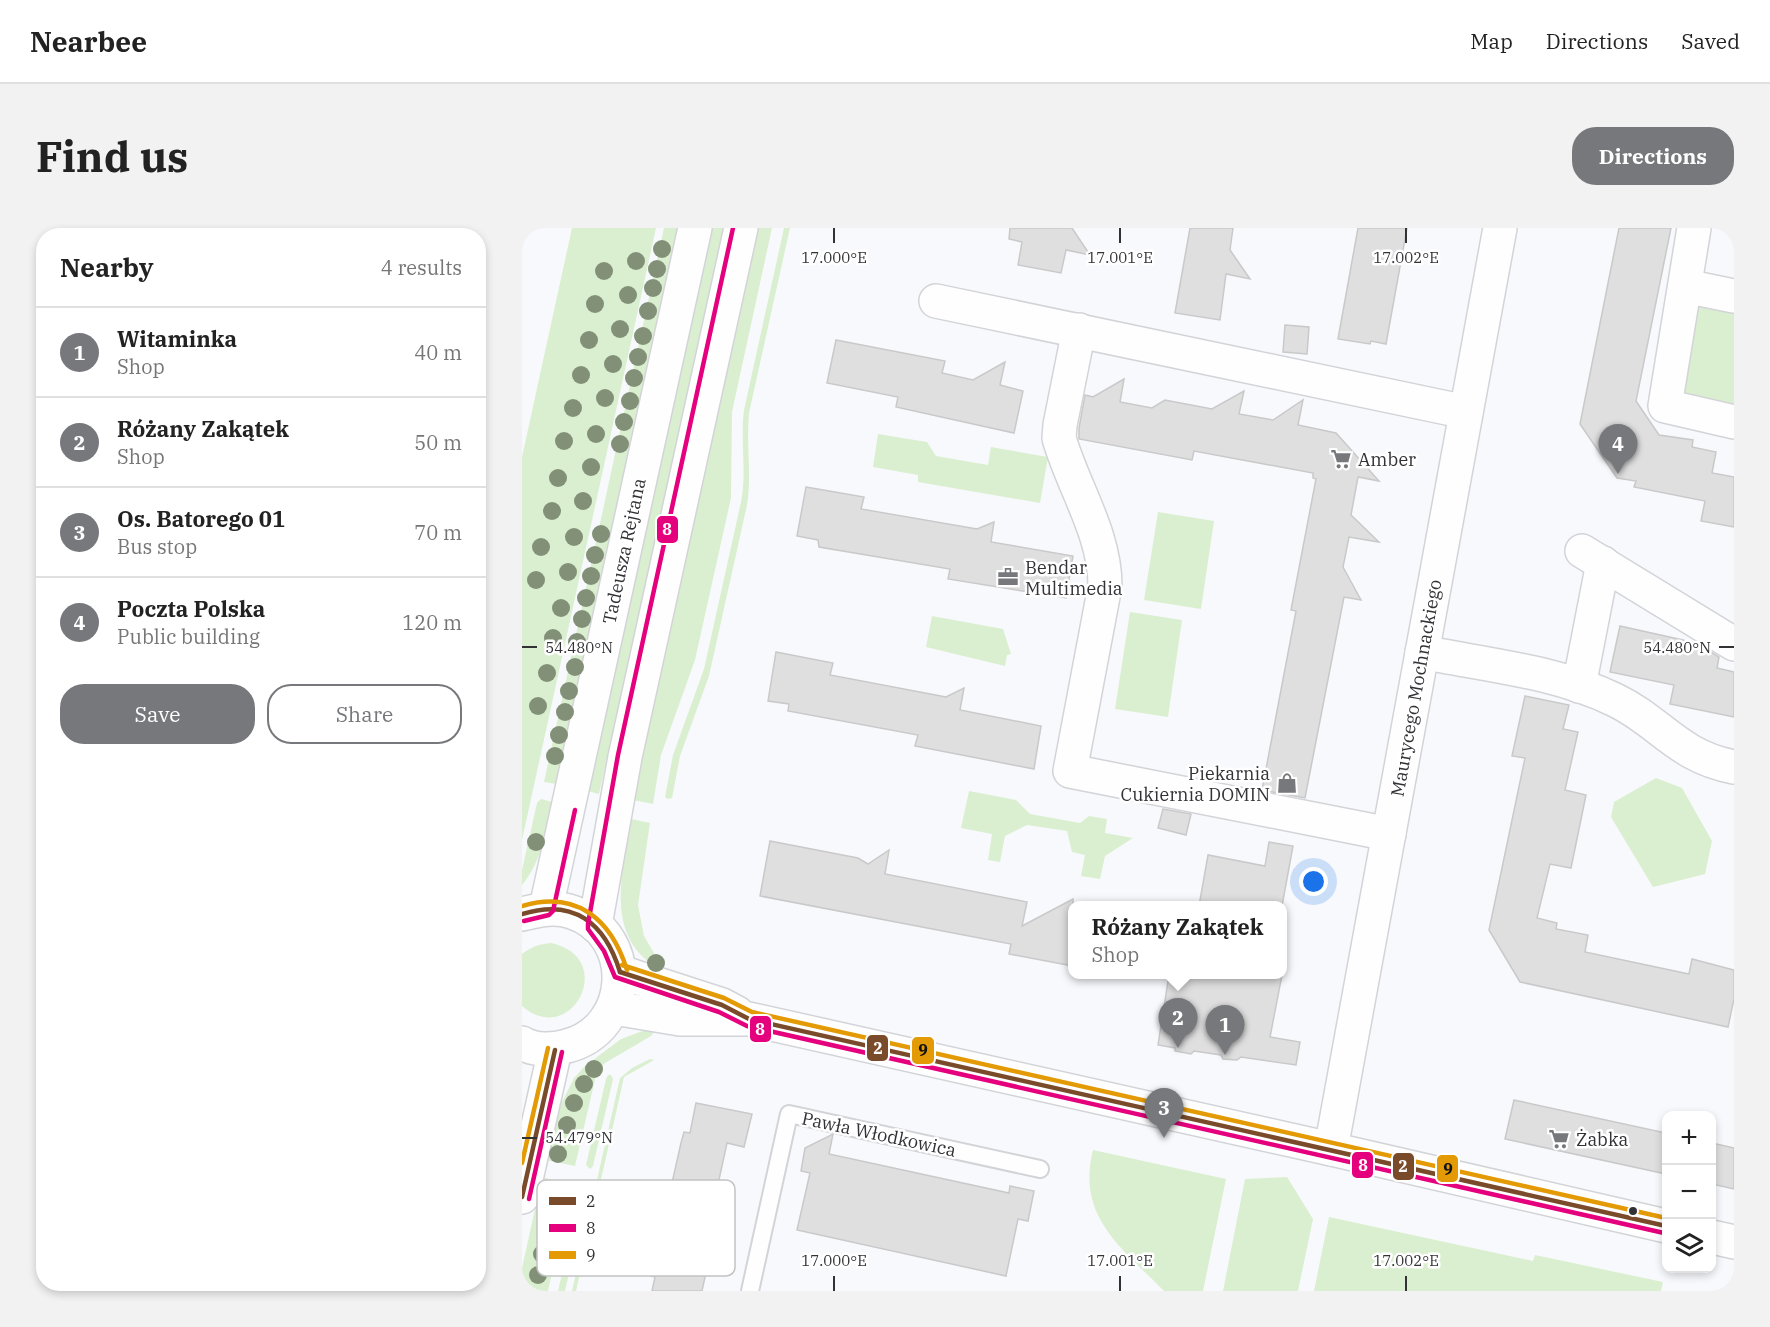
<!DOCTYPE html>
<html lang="en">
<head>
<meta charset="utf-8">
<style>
  body { margin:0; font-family:"IBM Plex Serif",serif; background:#f2f2f2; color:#222 }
  .controls { position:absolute; right:18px; bottom:18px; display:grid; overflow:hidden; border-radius:12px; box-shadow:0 3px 9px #0003 }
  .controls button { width:54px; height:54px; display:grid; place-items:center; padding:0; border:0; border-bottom:2px solid #e0e0e0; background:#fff; color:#222; font:30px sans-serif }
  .you { position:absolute; left:792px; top:654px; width:21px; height:21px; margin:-15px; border:4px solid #fff; border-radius:50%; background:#1a73e8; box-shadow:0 0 0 9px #1a73e833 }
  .badge { display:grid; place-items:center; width:39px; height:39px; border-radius:50%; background:#77787c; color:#fff; font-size:20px; font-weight:700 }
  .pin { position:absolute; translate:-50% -50px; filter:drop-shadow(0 2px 3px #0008) }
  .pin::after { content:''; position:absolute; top:32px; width:21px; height:18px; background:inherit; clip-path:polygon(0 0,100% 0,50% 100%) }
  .popup { position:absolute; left:546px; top:673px; width:219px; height:78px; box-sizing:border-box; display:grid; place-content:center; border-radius:12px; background:#fff; filter:drop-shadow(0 2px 4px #0005); font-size:20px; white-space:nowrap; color:#767676 }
  .popup b { font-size:22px; color:#222 }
  .popup::after { content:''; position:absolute; left:50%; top:100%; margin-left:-12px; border:12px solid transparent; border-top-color:#fff }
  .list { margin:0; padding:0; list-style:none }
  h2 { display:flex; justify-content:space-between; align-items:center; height:78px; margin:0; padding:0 24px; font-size:26px }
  h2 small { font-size:20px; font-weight:400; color:#767676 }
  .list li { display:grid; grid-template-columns:39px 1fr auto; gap:18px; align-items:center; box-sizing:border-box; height:90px; padding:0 24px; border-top:2px solid #e0e0e0 }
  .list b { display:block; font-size:22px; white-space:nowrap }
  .list p { margin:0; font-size:20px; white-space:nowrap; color:#767676 }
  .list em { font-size:20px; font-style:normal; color:#767676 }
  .actions { display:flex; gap:12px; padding:18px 24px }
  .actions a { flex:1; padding:14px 0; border:2px solid #77787c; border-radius:24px; text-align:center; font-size:21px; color:#77787c }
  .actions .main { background:#77787c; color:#fff }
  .icon { flex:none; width:33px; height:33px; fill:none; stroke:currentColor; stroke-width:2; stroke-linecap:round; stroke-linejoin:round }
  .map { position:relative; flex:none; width:1212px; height:1063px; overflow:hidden; border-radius:24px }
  header { display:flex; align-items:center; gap:36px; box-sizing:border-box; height:84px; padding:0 30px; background:#fff; border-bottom:2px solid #e0e0e0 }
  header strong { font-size:28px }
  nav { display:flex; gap:33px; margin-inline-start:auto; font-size:21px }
  .intro { display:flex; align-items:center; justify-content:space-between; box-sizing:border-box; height:144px; padding:0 36px }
  h1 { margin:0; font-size:42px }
  .button { padding:15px 27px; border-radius:24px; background:#77787c; color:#fff; font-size:21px; font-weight:700 }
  main { display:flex; gap:36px; padding:0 36px }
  aside { flex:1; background:#fff; border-radius:24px; box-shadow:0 3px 9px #0003 }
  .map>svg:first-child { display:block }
  .green { fill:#daefcf }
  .building { fill:#e0dfdf; stroke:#c9c9c9; stroke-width:1.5 }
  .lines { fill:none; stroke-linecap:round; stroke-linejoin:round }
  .lane-casing { stroke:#d3d4d8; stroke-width:20 }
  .street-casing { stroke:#d3d4d8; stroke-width:36 }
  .primary-casing { stroke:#d3d4d8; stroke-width:36 }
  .lane { stroke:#fefeff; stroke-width:16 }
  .street { stroke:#fefeff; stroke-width:33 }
  .primary { stroke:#fefeff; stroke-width:33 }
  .bus-1-casing { stroke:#fff; stroke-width:9 }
  .bus-2-casing { stroke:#fff; stroke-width:9 }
  .bus-3-casing { stroke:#fff; stroke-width:9 }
  .bus-1 { stroke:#7a4b2a; stroke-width:4.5 }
  .bus-2 { stroke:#e5007d; stroke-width:4.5 }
  .bus-3 { stroke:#e39a05; stroke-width:4.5 }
  .tree { fill:#829077 }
  .ticks { fill:none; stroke:#323236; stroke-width:2 }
  .bus-dot { fill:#323236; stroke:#fff; stroke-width:2 }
  .labels { text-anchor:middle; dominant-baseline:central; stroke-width:5; stroke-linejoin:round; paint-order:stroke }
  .poi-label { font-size:18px; fill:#323236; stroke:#fff; text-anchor:start }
  .street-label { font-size:18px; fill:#323236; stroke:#fff }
  .key { fill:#fff; stroke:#c2c2c3; stroke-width:1.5 }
  .key-label { font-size:16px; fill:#323236 }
  .ticks-label { font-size:15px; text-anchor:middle; fill:#323236; stroke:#fff; stroke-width:5; stroke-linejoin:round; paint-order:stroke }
  .line-badge { stroke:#fff; stroke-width:2 }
  .badge-label { font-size:16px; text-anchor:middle; font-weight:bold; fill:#fff }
  .pale-badge-label { font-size:16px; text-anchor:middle; font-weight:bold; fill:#111 }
</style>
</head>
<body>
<header>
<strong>Nearbee</strong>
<nav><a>Map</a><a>Directions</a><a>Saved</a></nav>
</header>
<div class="intro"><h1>Find us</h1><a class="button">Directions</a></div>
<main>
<aside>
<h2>Nearby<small>4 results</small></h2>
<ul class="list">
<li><span class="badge">1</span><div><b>Witaminka</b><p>Shop</p></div><em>40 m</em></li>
<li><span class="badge">2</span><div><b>Różany Zakątek</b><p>Shop</p></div><em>50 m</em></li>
<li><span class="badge">3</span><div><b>Os. Batorego 01</b><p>Bus stop</p></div><em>70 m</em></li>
<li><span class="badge">4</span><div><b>Poczta Polska</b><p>Public building</p></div><em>120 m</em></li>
</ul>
<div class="actions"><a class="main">Save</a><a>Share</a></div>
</aside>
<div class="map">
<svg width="1212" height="1063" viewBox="0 0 1212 1063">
  <rect width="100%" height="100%" fill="#f8f9fd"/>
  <g class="green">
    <polygon points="50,0 134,0 0,612 0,229"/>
    <polygon points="142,0 157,0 34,556 22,554"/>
    <polygon points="190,0 202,0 77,566 66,563"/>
    <polygon points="234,0 250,0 210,184 209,270 173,432 139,527 131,576 111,572 117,538"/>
    <path d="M 262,0 L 268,0 L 227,185 C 224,216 230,247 225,277 L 187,448 L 158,528 L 150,570 L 146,571 L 143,569 L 151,527 L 182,441 L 219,274 C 225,244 218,213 222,182 Z"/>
    <polygon points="1212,74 1212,188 1161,171 1170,75"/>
    <polygon points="356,206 405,214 414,228 466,237 469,219 526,229 518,275 396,254 396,247 351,239"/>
    <polygon points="636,284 692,293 679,381 622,372"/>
    <polygon points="608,384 660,392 646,489 593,481"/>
    <polygon points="410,388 481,401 489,426 485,427 483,438 404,419"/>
    <polygon points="1134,550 1160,560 1190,613 1183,646 1131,659 1089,589 1092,574"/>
    <polygon points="447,563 494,572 508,586 558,595 567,588 585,591 583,605 611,610 583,628 578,651 559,648 563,627 550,624 545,603 505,597 483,608 478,634 466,632 470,606 439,600"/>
    <path d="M 19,571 L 30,574 C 24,603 20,633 0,657 L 0,642 L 15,575 Z"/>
    <path d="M 109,591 L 128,595 L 116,677 L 122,708 L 143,744 C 80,713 100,647 109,591 Z"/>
    <path d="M 29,715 C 97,730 49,821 0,778 L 0,726 C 9,719 17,716 29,715 Z"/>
    <polygon points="126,801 134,802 129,808 83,835 75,843 53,938 24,932 36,882 52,850 63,838 99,811"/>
    <polygon points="128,831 132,832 102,849 54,1063 50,1063 98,850 110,840"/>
    <polygon points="86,847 89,847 91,851 71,938 68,941 64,937 84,851"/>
    <path d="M 571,922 L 704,951 L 681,1063 L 642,1063 C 600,1020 554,989 571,922 Z"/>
    <polygon points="20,949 49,957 26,1063 0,1063 0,1040"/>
    <polygon points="765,949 791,991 776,1063 701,1063 723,951"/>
    <polygon points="62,959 66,963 43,1063 36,1063 59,961"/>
    <polygon points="807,989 1011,1033 1013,1027 1141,1054 1139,1063 792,1063"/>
  </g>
  <g class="building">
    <polygon points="488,0 550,0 568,27 544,22 539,45 496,37 500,14 487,11"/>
    <polygon points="668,0 711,0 708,22 728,51 704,46 698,92 653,85"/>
    <polygon points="836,0 885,0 864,116 849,113 848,116 816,111"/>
    <polygon points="1097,0 1149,0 1114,173 1137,207 1171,212 1170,219 1194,224 1190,245 1212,249 1212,299 1179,293 1183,273 1112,259 1114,253 1095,250 1058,196"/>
    <polygon points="763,97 787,99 785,126 761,124"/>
    <polygon points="314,112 423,133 420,145 451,152 483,134 478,157 501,163 492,205 374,179 376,169 305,155"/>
    <polygon points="602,151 598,174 630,180 643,172 690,181 722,163 717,186 751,192 781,172 776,197 814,205 857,253 836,249 829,287 857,314 827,309 821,339 839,372 822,369 783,570 740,562 774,383 769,382 794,251 791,250 791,245 672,223 670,232 557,211 557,200 563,167 571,169"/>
    <polygon points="284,259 342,269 339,281 455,301 472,294 469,314 551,328 544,370 426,351 428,341 297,319 296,312 275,308"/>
    <polygon points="1098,398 1161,412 1179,418 1197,429 1195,440 1212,444 1212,489 1148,476 1152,457 1088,444"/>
    <polygon points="254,424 311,435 308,447 424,469 442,460 438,482 519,498 512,541 393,518 396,507 266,483 267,476 246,473"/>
    <polygon points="1003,468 1047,477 1041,501 1056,504 1043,562 1064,567 1049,640 1028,636 1015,690 1035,695 1034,701 1066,707 1063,724 1167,746 1170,731 1212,742 1212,771 1206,799 998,754 967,702 1003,530 990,528"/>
    <polygon points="641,581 669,586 664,607 636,600"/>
    <polygon points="248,613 336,630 346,636 367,622 363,646 505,674 500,698 551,671 551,738 487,726 489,716 238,668"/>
    <polygon points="747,614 771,618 760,678 677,678 686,627 743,638"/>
    <polygon points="647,747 760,747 748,809 778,814 774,837 719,829 715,832 701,831 699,827 672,823 669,826 653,823 653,820 636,817"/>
    <polygon points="992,872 1144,905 1144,946 983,911"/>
    <polygon points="174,875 230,886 222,919 205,915 191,979 208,982 202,1009 192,1007 180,1063 130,1063 133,1049 129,1048 159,915 162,904 168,905"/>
    <polygon points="311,906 307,926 487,965 488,958 512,963 506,993 496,991 484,1048 275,1002 288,945 279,943 283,920"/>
    <polygon points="1190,915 1212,920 1212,961 1190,956"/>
  </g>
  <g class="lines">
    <g class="lane-casing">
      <polyline id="lane" points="228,1063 267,886 518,941"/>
    </g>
    <g class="street-casing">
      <g id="street">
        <polyline points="1172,0 1143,178 1212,194"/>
        <polyline points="1163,58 1212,68"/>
        <polyline points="414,73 944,184"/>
        <path d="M 557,102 L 538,197 L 537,210 C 551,259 583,305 583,358 L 548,543 L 867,606"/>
        <polyline points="1060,323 1212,416"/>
        <path d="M 900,424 C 964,437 1033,443 1093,472 C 1139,494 1155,528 1212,539"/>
        <polyline points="1057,458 1081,335"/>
        <polyline points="98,744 200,777 215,785"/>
        <polyline points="92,780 158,791 227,791 809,921 1144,998"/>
        <polyline points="809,921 978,0"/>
        <polyline points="1190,1009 1212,1014"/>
      </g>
    </g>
    <g class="primary-casing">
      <g id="primary">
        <polyline points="24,680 173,0"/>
        <path d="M 0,686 C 16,682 33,678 50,684 C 116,706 111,801 45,818 C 31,822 13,823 0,815"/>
        <polyline points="73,697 103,529 219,0"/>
        <polyline points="0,969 33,822"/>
      </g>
    </g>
    <use href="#lane" class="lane"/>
    <use href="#street" class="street"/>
    <use href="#primary" class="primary"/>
    <g class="bus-1-casing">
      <g id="bus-1">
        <path d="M 0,686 C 52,670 83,695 98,744"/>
        <polyline points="98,744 200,777 227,791 1144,998"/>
        <polyline points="0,969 33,822"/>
      </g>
    </g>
    <g class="bus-2-casing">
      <g id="bus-2">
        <polyline points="211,0 96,527 66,696 66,701 82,723 93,749 197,784 225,798 1142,1005"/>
        <polyline points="2,693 27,687 31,683 53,582"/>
        <polyline points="7,971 40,824"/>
      </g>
    </g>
    <g class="bus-3-casing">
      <g id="bus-3">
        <path d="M 0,678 C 55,662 89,691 105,742"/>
        <polyline points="100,737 202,770 230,784 1144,990"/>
        <polyline points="0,935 26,820"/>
      </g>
    </g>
    <use href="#bus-1" class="bus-1"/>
    <use href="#bus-2" class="bus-2"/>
    <use href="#bus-3" class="bus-3"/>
  </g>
  <g class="tree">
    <circle cx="140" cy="21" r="9"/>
    <circle cx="114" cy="33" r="9"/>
    <circle cx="135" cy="41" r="9"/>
    <circle cx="82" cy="43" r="9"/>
    <circle cx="131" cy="60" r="9"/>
    <circle cx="106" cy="67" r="9"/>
    <circle cx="73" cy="76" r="9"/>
    <circle cx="126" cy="83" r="9"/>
    <circle cx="98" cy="101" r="9"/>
    <circle cx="121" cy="108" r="9"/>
    <circle cx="67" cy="112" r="9"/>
    <circle cx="116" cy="129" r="9"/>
    <circle cx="91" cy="136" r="9"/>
    <circle cx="59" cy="147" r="9"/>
    <circle cx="112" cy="150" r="9"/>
    <circle cx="83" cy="170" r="9"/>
    <circle cx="108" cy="173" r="9"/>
    <circle cx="51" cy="180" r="9"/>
    <circle cx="102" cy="194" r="9"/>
    <circle cx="74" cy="206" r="9"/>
    <circle cx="42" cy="213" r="9"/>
    <circle cx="98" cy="216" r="9"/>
    <circle cx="69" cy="239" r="9"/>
    <circle cx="36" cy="250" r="9"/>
    <circle cx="61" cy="273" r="9"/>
    <circle cx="30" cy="283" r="9"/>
    <circle cx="79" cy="306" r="9"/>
    <circle cx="52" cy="309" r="9"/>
    <circle cx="19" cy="319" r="9"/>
    <circle cx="73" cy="327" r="9"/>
    <circle cx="46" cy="344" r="9"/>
    <circle cx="69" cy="348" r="9"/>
    <circle cx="14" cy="352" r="9"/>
    <circle cx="64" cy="370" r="9"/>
    <circle cx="39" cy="380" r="9"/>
    <circle cx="60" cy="391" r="9"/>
    <circle cx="31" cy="410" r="9"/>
    <circle cx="55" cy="414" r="9"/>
    <circle cx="53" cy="439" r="9"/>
    <circle cx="25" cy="445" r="9"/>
    <circle cx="47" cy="463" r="9"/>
    <circle cx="16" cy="478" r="9"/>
    <circle cx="43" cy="484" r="9"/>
    <circle cx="37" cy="507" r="9"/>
    <circle cx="33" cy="528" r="9"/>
    <circle cx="14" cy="614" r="9"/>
    <circle cx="134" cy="735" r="9"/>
    <circle cx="72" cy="841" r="9"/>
    <circle cx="62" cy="856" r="9"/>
    <circle cx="52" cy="875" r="9"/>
    <circle cx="45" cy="897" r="9"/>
    <circle cx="36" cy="926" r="9"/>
    <circle cx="37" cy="965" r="9"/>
    <circle cx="32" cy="986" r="9"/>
    <circle cx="24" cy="1008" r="9"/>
    <circle cx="20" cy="1026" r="9"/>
    <circle cx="16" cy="1047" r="9"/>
  </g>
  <path class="ticks" d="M 312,0 L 312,15M 598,0 L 598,15M 884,0 L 884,15M 0,419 L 15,419M 1197,419 L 1212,419M 0,910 L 15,910M 312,1048 L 312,1063M 598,1048 L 598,1063M 884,1048 L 884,1063"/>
  <defs>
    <g id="supermarket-bare" transform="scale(1.62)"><path d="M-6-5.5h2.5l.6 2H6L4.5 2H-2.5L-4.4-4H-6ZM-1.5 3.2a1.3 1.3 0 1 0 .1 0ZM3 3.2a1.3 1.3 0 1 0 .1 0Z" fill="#77787c" stroke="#fff" stroke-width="2.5" paint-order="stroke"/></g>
    <g id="office-bare" transform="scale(1.62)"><path d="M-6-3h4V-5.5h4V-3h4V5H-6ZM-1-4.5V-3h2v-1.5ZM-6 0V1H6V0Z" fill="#77787c" stroke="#fff" stroke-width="2.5" paint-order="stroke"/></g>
    <g id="shop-bare" transform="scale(1.62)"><path d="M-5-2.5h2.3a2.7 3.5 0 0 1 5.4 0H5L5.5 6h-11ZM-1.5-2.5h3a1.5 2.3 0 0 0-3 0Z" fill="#77787c" stroke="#fff" stroke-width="2.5" paint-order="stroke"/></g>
  </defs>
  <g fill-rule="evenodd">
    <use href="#supermarket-bare" x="819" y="231"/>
    <use href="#office-bare" x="486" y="349"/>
    <use href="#shop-bare" x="765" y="555"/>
    <use href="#supermarket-bare" x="1037" y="911"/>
  </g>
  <circle class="bus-dot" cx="1111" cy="983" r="5"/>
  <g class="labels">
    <g class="poi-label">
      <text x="836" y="231">Amber</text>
      <text x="503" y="339">Bendar<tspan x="503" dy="21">Multimedia</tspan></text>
      <text x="748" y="545" text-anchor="end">Piekarnia<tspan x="748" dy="21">Cukiernia DOMIN</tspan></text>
      <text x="1054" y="911">Żabka</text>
    </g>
    <g class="street-label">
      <text transform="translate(102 323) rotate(-78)">Tadeusza Rejtana</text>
      <text transform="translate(894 460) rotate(-80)">Maurycego Mochnackiego</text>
      <text transform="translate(357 906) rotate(12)">Pawła Włodkowica</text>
    </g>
  </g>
  <rect x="15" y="952" width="198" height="96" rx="9" class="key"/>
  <rect x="27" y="969" width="27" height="8" fill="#7a4b2a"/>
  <rect x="27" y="996" width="27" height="8" fill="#e5007d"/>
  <rect x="27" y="1023" width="27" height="8" fill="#e39a05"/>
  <g class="key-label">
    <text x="64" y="979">2</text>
    <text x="64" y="1006">8</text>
    <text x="64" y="1033">9</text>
  </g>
  <g class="ticks-label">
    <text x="312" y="35">17.000°E</text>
    <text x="598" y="35">17.001°E</text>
    <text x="884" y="35">17.002°E</text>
    <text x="57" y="425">54.480°N</text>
    <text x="1155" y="425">54.480°N</text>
    <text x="57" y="915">54.479°N</text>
    <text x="312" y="1038">17.000°E</text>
    <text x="598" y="1038">17.001°E</text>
    <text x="884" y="1038">17.002°E</text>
  </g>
  <g class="line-badge">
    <rect x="134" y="287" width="23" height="29" rx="6" fill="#e5007d"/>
    <rect x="227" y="787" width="23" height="28" rx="6" fill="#e5007d"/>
    <rect x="344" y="806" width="23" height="28" rx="6" fill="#7a4b2a"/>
    <rect x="389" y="808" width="24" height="29" rx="6" fill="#e39a05"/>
    <rect x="829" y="923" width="23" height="28" rx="6" fill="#e5007d"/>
    <rect x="870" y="924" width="23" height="29" rx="6" fill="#7a4b2a"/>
    <rect x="914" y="926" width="23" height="29" rx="6" fill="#e39a05"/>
  </g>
  <g class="badge-label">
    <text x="145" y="307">8</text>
    <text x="238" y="807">8</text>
    <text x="356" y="826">2</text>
    <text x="841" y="943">8</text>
    <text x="881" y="944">2</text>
  </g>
  <g class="pale-badge-label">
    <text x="401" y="828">9</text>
    <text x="926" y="947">9</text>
  </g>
</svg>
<div class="controls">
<button>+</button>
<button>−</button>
<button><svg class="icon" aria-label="layers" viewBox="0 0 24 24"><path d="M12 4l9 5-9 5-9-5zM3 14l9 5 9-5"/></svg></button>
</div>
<div class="you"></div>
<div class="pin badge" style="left:703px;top:827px">1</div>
<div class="pin badge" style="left:656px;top:820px">2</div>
<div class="popup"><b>Różany Zakątek</b>Shop</div>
<div class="pin badge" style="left:642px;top:910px">3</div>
<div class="pin badge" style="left:1096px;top:246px">4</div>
</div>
</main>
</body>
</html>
